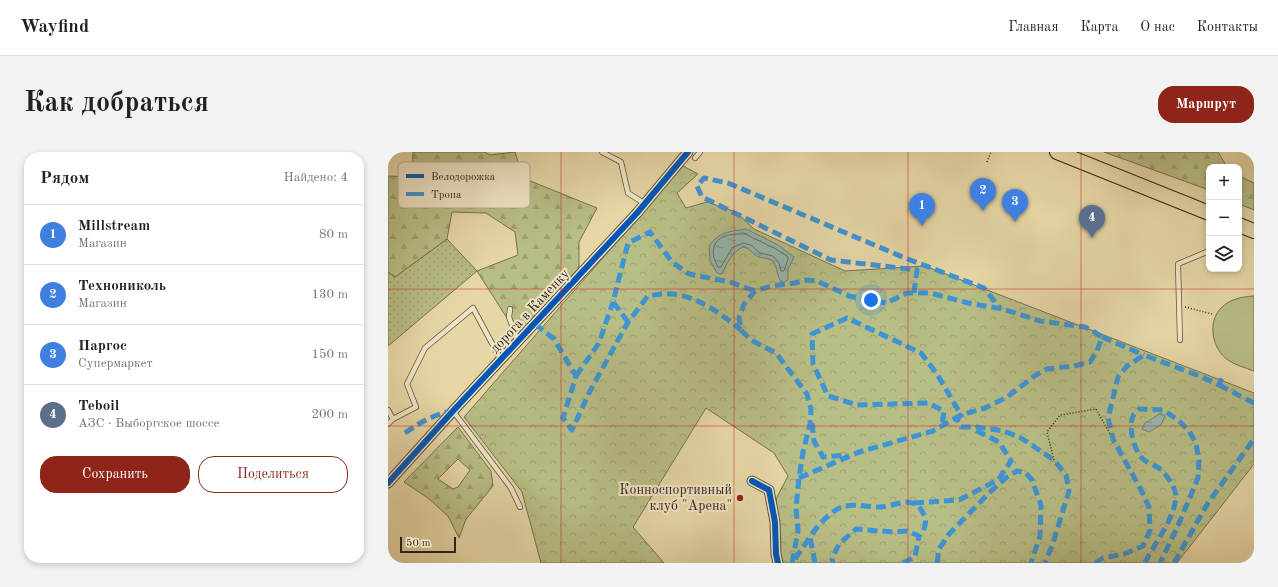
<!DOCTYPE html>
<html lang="ru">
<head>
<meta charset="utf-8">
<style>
  body { margin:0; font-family:"Old Standard TT",serif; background:#f2f2f2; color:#202124 }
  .controls { position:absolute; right:12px; top:12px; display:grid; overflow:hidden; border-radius:8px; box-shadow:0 2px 6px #0003 }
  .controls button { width:36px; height:36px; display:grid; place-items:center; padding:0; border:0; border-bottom:1px solid #e0e0e0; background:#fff; color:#202124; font:20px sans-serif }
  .scale { position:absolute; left:12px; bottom:10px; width:56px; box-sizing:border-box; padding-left:4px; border:2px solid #2f261d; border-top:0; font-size:11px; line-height:14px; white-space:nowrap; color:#2f261d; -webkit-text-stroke:3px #efe5c6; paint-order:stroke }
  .you { position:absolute; left:483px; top:148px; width:14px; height:14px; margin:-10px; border:3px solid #fff; border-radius:50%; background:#1a73e8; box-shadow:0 0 0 6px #1a73e833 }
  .badge { display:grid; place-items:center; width:26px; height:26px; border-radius:50%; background:#8f2418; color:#fff; font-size:13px; font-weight:700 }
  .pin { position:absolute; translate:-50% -33px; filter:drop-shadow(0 1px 2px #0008) }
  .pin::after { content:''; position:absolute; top:21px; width:14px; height:12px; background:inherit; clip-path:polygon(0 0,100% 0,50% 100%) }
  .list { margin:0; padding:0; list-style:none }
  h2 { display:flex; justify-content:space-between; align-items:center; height:52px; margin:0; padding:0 16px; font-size:17px }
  h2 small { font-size:13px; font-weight:400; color:#757577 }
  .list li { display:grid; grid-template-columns:26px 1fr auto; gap:12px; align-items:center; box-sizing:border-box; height:60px; padding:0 16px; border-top:1px solid #e0e0e0 }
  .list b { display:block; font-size:15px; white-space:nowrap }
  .list p { margin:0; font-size:13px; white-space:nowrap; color:#757577 }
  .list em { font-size:13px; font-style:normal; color:#757577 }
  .actions { display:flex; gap:8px; padding:12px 16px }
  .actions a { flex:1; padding:9px 0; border:1px solid #8f2418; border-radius:16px; text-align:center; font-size:14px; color:#8f2418 }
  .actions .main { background:#8f2418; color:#fff }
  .icon { flex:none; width:22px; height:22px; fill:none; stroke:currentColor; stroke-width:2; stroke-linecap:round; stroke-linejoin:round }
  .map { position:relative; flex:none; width:866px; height:411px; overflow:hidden; border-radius:16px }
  header { display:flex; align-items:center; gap:24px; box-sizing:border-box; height:56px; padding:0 20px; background:#fff; border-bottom:1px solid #e0e0e0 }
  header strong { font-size:19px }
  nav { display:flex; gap:22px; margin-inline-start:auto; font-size:14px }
  .intro { display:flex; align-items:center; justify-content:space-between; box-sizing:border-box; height:96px; padding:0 24px }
  h1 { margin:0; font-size:28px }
  .button { padding:10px 18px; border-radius:16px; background:#8f2418; color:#fff; font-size:14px; font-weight:700 }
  main { display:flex; gap:24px; padding:0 24px }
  aside { flex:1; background:#fff; border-radius:16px; box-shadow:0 2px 6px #0003 }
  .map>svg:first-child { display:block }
  .grass { fill:url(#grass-dots); stroke:#747251 }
  .forest { fill:url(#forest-firs); stroke:#747251; fill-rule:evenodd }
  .park { fill:url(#park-crowns); stroke:#747251 }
  .pitch { fill:#b8be85; stroke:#747251 }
  .water { fill:url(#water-ripples); stroke:#6d7e74 }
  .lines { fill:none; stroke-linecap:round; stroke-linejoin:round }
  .shore { stroke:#636f66; stroke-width:1 }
  .lane-casing { stroke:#5d5240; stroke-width:6 }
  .street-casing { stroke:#5d5240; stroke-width:11 }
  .primary-casing { stroke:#2f261d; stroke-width:16 }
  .path { stroke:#2f261d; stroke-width:1.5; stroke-dasharray:1 2; stroke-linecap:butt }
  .lane { stroke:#efe5c6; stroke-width:4.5 }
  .street { stroke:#efe5c6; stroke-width:9 }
  .primary { stroke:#e7d7a7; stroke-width:14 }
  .quiet { stroke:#3d95d5; stroke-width:5; stroke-dasharray:10 5; stroke-linecap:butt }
  .cycleway-casing { stroke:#efe5c6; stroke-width:8 }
  .cycleway { stroke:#0057b8; stroke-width:6 }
  .grid { fill:none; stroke:#d62828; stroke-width:1; stroke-opacity:0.55 }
  .poi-dot { fill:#8f2418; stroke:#efe5c6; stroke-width:1.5 }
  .labels { text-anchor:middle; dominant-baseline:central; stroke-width:4; stroke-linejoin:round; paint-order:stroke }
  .street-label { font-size:14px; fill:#2f261d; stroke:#efe5c6 }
  .poi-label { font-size:14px; fill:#2f261d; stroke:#efe5c6; text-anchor:end }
  .key { fill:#efe5c6; stroke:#b5ac93; stroke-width:1 }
  .key-label { font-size:11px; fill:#2f261d }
</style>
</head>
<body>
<header>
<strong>Wayfind</strong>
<nav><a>Главная</a><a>Карта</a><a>О нас</a><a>Контакты</a></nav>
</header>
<div class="intro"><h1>Как добраться</h1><a class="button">Маршрут</a></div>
<main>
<aside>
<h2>Рядом<small>Найдено: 4</small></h2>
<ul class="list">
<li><span class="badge" style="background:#3f7fe0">1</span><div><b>Millstream</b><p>Магазин</p></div><em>80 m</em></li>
<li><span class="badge" style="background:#3f7fe0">2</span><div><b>Технониколь</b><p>Магазин</p></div><em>130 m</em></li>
<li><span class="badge" style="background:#3f7fe0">3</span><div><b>Паргос</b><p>Супермаркет</p></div><em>150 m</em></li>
<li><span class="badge" style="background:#5c6f8a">4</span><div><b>Teboil</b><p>АЗС · Выборгское шоссе</p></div><em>200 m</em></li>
</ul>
<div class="actions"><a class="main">Сохранить</a><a>Поделиться</a></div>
</aside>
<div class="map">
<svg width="866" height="411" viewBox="0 0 866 411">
  <defs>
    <pattern id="grass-dots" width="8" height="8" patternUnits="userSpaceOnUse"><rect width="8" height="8" fill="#b8be85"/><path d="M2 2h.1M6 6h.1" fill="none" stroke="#9ea372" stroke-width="1.8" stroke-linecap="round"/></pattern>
    <pattern id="forest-firs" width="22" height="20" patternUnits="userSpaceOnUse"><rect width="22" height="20" fill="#b8be85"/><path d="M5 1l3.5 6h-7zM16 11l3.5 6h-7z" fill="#9ea372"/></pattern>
    <pattern id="park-crowns" width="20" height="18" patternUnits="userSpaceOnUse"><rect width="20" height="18" fill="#b8be85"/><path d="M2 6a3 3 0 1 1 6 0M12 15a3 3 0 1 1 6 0" fill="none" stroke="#9ea372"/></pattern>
    <pattern id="water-ripples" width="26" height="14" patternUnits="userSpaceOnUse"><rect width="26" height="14" fill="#97b8ae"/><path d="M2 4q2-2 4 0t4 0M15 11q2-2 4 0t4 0" fill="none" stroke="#7c958d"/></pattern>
  </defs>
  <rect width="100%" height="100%" fill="#e7d7a7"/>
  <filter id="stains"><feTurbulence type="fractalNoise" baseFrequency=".005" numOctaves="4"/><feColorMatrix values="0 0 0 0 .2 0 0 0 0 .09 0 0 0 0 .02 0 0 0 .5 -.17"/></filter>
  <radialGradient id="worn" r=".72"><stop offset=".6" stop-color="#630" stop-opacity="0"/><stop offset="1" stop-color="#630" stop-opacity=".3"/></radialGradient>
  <polygon class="grass" points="59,87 89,119 0,194 0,120 7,125"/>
  <g class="forest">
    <polygon points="25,0 97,0 102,3 127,0 135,26 209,56 191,90 191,116 131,185 89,119 130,103 127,80 98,61 64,60 59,87 7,125 0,120 0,24 24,25"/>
    <polygon points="716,0 830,0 839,15 821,15 821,38"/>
    <polygon points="851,24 866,31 866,58 851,52"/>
    <path d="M 70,275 L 103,319 L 105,334 L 78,367 L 71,386 L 60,364 L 40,346 L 16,330 ZM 70,307 L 82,318 L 70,335 L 65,337 L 50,327 Z"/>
  </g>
  <polygon class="park" points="295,14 310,22 289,41 298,56 319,50 348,60 366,77 457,119 537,114 866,241 866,312 789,411 386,411 388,347 400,324 386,301 318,256 245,375 276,411 153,411 134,340 76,265"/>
  <path class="pitch" d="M 865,144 L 866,144 L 866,219 C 858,216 847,213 840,208 C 824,197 819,170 833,156 C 842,147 853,145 865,144 Z"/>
  <g class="water">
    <path d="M 358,77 L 390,93 L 406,105 L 400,117 L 400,128 L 394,131 C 389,125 390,119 387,113 C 384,105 377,107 371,105 C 364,102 364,97 355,95 C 344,100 339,111 334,122 L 329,121 L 322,109 L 321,94 C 332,79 341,80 358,77 Z"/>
    <polygon points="773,261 777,264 773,273 761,280 754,277 757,271"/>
  </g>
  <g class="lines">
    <path class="shore" d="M 357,82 L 388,97 L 400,105 L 400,107 L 396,119 L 393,119 L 391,111 L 385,104 L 372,101 L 363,93 L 355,91 L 344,96 L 333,115 L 330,115 C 324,105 322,91 335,85 C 341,82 351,82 357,82 Z"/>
    <g class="lane-casing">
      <g id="lane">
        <polyline points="214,0 233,10 240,41 256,51"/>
        <polyline points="307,6 312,0"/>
        <polyline points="122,157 121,165 130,190"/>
        <polyline points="792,188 790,112 821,99"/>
        <polyline points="0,258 5,267 0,272"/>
        <polyline points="65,259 123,336 132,355"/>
        <polyline points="5,267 28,255 19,232 37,196 85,156 113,208"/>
      </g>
    </g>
    <g class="street-casing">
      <g id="street">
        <polyline points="364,329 381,338 387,370 388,402 390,411"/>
        <polyline points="0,331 65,259 249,61 300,0"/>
      </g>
    </g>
    <g class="primary-casing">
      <g id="primary">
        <polyline points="669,0 821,61"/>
        <polyline points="851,73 866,79"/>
      </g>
    </g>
    <g class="path">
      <polyline points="599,10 603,0"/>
      <polyline points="797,155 824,162"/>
      <polyline points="666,308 659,280 672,263 708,257 725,287"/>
    </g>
    <use href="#lane" class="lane"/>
    <use href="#street" class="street"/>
    <use href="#primary" class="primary"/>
    <g class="quiet">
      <polyline points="526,141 529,118 443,108 314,45 309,34 316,26 340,31 517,106 596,136 612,156"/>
      <polyline points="240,170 225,150 240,91 262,80 284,110 301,122 342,130 367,139"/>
      <path d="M 147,172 L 166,187 L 188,224 L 175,266 L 184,278 L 202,239 L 240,170 L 260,144 C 267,143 277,141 285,142 C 311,145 333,162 353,178"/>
      <polyline points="714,185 756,203"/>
      <polyline points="188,224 211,191 225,150"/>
      <polyline points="831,233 866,251"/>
      <polyline points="424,271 426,289 435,305 459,303"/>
      <path d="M 17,281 C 33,270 46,262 65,259"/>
      <polyline points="411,326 471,300 545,279 573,263 549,222 533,201 459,166 424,182 425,212 440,244 469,253 540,251 556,259 554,274"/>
      <polyline points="526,351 571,348 610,328 623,309 611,290 585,277"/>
      <polyline points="407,407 422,385"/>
      <polyline points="404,411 410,379 408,356 411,326 415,300 422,272 423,258 419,242 388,201 363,188 353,178 351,166 356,152 367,139 383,134 407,131 418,128 429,129 461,144 498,151 519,141 542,141 580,151 615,157 652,169 697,175 705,179 714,185 709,199 702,210 686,214 659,217 648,223 619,245 597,256 573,263 569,268 573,275 588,275 616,279 633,286 666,308 678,323 681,339 665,391 657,411"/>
      <path d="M 427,411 L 422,385 C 428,375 446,355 458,354 C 469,352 481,355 492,355 C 510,354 527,340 537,365 C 539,371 536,379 531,384 L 519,379 L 506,380 L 468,377 L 451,392 L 444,407 L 445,411"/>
      <polyline points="515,411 527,405 531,384"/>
      <polyline points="549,411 551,397 561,382 601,341 619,325 629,319 638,321 644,328 653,353 652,384 643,411"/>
      <polyline points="707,411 715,406 736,402 755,394 762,378 761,355 752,336 725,287 720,266 730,225 739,214 756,203 814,225 831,233 834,226"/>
      <path d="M 757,411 C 767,390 786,368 788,345 C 788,335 778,322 771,316 C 766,313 759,311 755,307 C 746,299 740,275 745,264 C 746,262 749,259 751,257 L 775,258 L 790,268 L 801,279 L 808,291 L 811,309 L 810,326 L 789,376 L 772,411"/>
      <polyline points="786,411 820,351 866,287"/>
    </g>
    <g class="cycleway-casing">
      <g id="cycleway">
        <polyline points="364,329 381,338 387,370 388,402 390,411"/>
        <polyline points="0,331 65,259 249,61 300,0"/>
      </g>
    </g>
    <use href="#cycleway" class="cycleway"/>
  </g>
  <path class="grid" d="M 173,0 L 173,411M 346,0 L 346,411M 520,0 L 520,411M 693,0 L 693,411M 0,137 L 866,137M 0,274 L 866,274"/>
  <circle class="poi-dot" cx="352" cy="346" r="4"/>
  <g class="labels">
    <g class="street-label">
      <text transform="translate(142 159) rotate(-47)">дорога в Каменку</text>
    </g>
    <g class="poi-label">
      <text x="344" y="338">Конноспортивный<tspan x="344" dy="16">клуб "Арена"</tspan></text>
    </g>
  </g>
  <rect x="10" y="10" width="132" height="46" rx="6" class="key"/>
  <rect x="18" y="22" width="18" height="4" fill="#0057b8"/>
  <rect x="18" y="40" width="18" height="4" fill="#3d95d5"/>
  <g class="key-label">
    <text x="43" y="28">Велодорожка</text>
    <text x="43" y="46">Тропа</text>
  </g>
  <rect width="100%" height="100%" filter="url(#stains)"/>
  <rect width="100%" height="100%" fill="url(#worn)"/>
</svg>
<div class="controls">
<button>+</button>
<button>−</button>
<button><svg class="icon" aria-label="layers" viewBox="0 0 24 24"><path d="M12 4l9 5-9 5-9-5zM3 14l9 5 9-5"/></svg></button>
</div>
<div class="scale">50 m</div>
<div class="you"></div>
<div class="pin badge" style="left:534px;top:74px;background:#3f7fe0">1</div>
<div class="pin badge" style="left:595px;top:59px;background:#3f7fe0">2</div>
<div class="pin badge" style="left:627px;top:70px;background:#3f7fe0">3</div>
<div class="pin badge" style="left:704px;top:86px;background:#5c6f8a">4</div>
</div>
</main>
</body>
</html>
